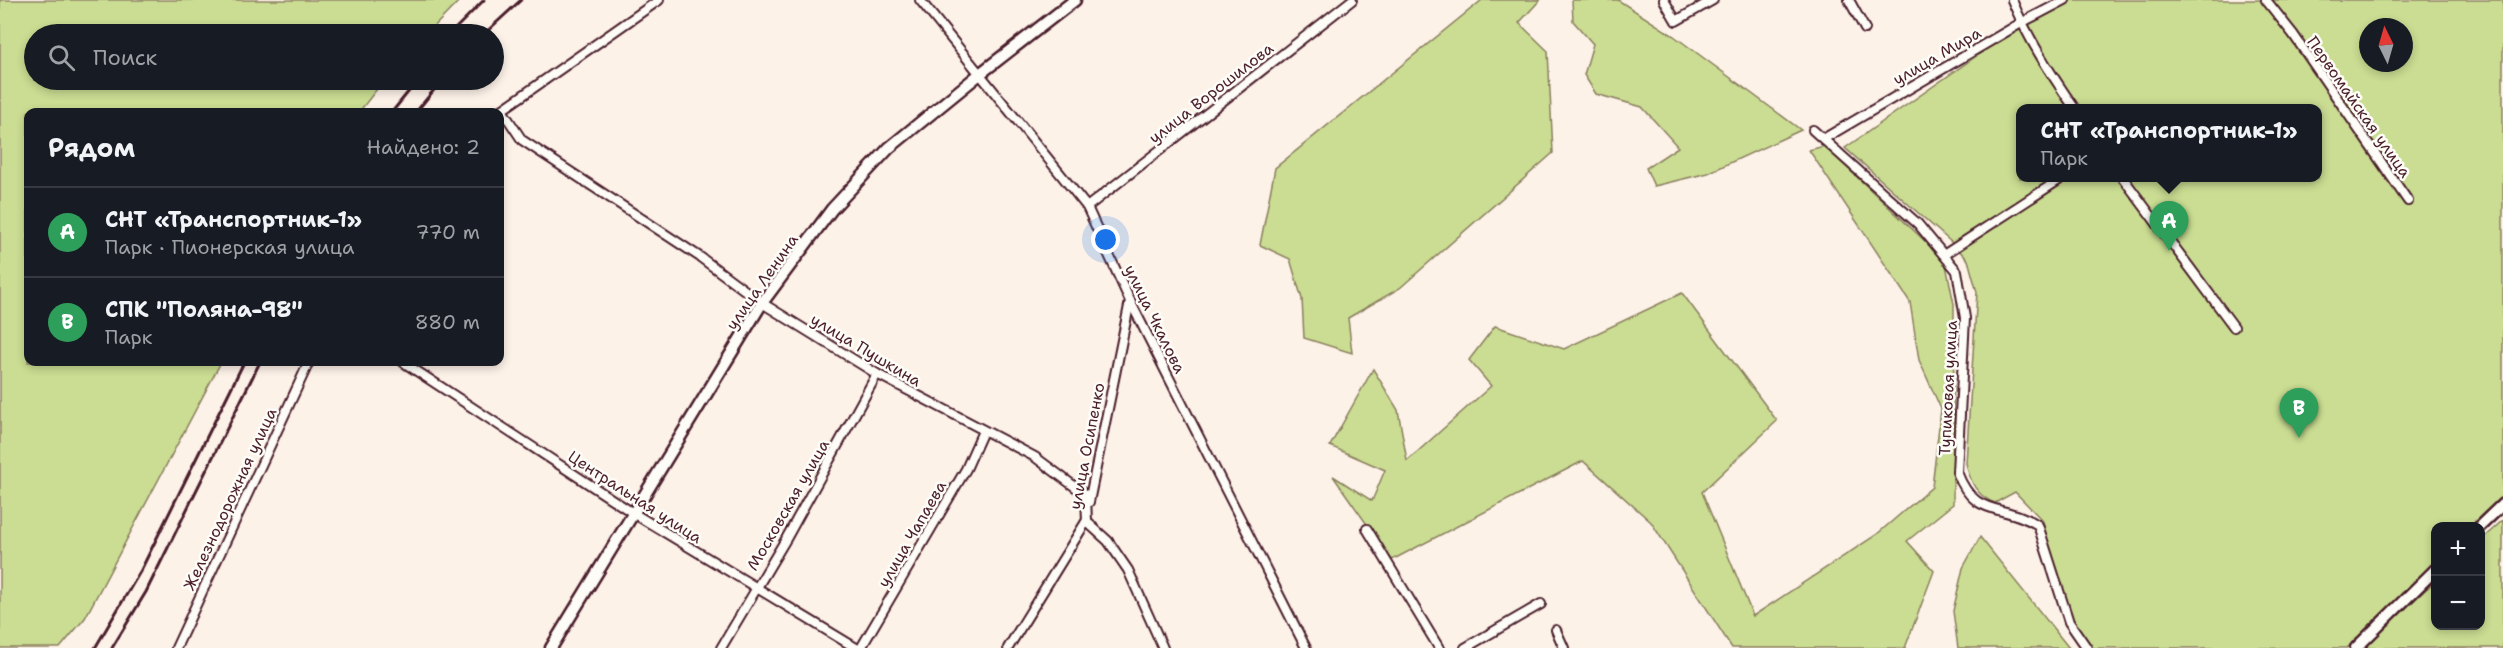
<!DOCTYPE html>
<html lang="ru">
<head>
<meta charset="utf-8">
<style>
  body { margin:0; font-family:"Shantell Sans",sans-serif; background:#20242c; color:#f1f3f6 }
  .controls { position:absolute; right:18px; bottom:18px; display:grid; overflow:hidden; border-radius:12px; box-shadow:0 3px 9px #0003 }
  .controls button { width:54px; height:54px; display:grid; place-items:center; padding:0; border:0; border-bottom:2px solid #363941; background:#171b24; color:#f1f3f6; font:30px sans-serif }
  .compass { position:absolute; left:2359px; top:18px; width:54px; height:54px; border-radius:50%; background:#171b24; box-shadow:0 3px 9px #0003; rotate:355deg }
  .you { position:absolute; left:1106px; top:240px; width:21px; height:21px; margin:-15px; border:4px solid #fff; border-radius:50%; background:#1a73e8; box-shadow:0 0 0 9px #1a73e833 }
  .badge { display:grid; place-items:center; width:39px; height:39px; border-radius:50%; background:#2563eb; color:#fff; font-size:20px; font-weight:700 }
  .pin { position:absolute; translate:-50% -50px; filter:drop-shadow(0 2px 3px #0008) }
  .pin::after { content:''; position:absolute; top:32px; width:21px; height:18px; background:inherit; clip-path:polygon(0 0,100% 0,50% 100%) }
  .popup { position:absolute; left:2016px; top:104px; width:306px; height:78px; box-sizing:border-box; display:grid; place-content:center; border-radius:12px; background:#171b24; filter:drop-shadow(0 2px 4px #0005); font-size:20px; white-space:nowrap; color:#9ea1a6 }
  .popup b { font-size:22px; color:#f1f3f6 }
  .popup::after { content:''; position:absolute; left:50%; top:100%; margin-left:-12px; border:12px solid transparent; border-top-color:#171b24 }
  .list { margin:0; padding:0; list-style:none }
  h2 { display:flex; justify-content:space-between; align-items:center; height:78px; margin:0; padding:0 24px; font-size:26px }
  h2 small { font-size:20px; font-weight:400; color:#9ea1a6 }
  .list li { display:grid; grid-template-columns:39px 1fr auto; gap:18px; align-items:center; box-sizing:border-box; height:90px; padding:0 24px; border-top:2px solid #363941 }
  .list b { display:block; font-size:22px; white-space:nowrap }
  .list p { margin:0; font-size:20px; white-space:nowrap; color:#9ea1a6 }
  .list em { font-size:20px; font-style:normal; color:#9ea1a6 }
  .icon { flex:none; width:33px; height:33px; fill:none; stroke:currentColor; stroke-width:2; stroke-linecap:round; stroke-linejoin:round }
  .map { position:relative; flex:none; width:2503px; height:648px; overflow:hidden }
  .search { position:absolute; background:#171b24; box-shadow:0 3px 9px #0003; left:24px; top:24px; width:480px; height:66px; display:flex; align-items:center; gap:15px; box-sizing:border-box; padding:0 21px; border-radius:33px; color:#9ea1a6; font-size:22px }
  .panel { position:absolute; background:#171b24; box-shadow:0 3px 9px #0003; left:24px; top:108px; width:480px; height:258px; border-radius:12px }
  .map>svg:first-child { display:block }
  .green { fill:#cadd92; stroke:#8a7e5e; stroke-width:1.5; fill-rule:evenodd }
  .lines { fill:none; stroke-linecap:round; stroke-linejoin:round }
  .minor-casing { stroke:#4a1f2b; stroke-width:12 }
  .tertiary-casing { stroke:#4a1f2b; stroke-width:15 }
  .minor { stroke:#fdfcf7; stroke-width:8 }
  .tertiary { stroke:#fdfcf7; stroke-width:10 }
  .rail { stroke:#4a1f2b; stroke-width:3 }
  .labels { text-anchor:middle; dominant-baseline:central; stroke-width:5; stroke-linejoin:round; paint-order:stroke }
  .street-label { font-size:16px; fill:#4a1f2b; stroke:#fdfcf7 }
</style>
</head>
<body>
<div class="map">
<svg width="2503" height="648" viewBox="0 0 2503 648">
  <rect width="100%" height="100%" fill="#fdf2e8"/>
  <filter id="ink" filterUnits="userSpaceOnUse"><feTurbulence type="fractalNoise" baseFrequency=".0167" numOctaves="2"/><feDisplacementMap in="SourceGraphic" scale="12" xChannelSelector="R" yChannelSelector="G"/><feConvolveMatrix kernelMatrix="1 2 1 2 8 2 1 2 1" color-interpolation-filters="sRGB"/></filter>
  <g filter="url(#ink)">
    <g class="green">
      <polygon points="0,0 460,0 427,34 34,34 34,80 384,80 359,112 28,112 28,362 221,362 85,618 60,648 0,648"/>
      <polygon points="1482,0 1540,0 1519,23 1548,51 1553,153 1400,288 1348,318 1352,353 1304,338 1302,299 1290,259 1260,245 1275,168"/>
      <polygon points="1572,0 1618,0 1674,36 1801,130 1708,173 1654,186 1646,168 1678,147 1642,107 1596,94 1584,75 1593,44 1573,21"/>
      <path d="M 2068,0 L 2503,0 L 2503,497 L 2472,526 L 2436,526 L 2435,562 L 2347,648 L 2090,648 L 2076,630 L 2059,590 L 2043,521 L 2015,492 L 1995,503 C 1976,496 1970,481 1966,463 L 1977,292 L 1968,260 L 1951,242 L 1845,148 L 2018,27 ZM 2368,27 L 2404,27 L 2404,63 L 2368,63 ZM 2020,109 L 2318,109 L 2318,178 L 2020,178 Z"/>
      <polygon points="1824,146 1945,260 1954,304 1953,504 1907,541 1934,571 1905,648 1732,648 1651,522 1583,461 1392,560 1333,476 1372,501 1385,470 1330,446 1373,369 1398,410 1407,461 1491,386 1469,360 1495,326 1564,349 1682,293 1777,421 1702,492 1753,616 1876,535 1932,487 1941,409 1919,360 1910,302 1809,150"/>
      <polygon points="2503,520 2503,648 2363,648 2435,581 2436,626 2480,626 2481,540"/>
      <polygon points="1980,537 2069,648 1958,648 1953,611 1963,568"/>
    </g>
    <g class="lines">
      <g class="minor-casing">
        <g id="minor">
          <polyline points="920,0 1087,207 1130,301 1306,648"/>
          <polyline points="1664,0 1676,21 1713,0"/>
          <polyline points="1849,0 1865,29"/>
          <path d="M 2012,0 C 2028,39 2051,74 2075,109"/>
          <polyline points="2266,0 2293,34 2408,201"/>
          <polyline points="502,110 522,140 700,257 762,303 877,374 1035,457 1086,495 1087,522 1108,541 1128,570 1163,648"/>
          <polyline points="499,112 659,0"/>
          <path d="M 1813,130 L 1918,224 L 1957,271 L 1965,318 L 1957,472 C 1975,520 2002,502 2038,525 L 2069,622 L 2087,648"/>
          <polyline points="1825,138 2021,23 2065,0"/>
          <polyline points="2123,178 2234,327"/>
          <polyline points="1087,207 1352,0"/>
          <polyline points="1945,254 2062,178"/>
          <polyline points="403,362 633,513 856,648"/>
          <polyline points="1089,502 1130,301"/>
          <polyline points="1367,529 1439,648"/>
          <polyline points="1556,630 1564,648"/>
          <polyline points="176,648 309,362"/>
          <polyline points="721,648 786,539 877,374"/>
          <polyline points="861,648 966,469 983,431"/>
          <polyline points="1008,648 1087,520"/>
          <polyline points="1465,648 1541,604"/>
        </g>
      </g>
      <g class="tertiary-casing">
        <g id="tertiary">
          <polyline points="2480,526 2503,504"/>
          <polyline points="551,648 762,303 832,209 889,148 981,73 1075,0"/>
          <polyline points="2356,648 2436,569"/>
        </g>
      </g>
      <use href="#minor" class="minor"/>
      <use href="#tertiary" class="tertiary"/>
      <g class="rail">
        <polyline points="450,34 484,0"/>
        <polyline points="484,34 521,0"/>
        <polyline points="392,112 418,80"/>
        <polyline points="416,112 442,80"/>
        <polyline points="95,648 141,570 244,362"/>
        <polyline points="112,648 146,592 260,362"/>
      </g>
    </g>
  </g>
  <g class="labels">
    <g class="street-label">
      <text transform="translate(1937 56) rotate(-30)">улица Мира</text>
      <text transform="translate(1211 93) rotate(-38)">улица Ворошилова</text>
      <text transform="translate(2359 107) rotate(55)">Первомайская улица</text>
      <text transform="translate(762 282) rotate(-55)">улица Ленина</text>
      <text transform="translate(1155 319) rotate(64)">улица Чкалова</text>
      <text transform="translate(866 350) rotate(31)">улица Пушкина</text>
      <text transform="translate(1948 388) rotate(-87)">Тупиковая улица</text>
      <text transform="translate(1087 446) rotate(-79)">улица Осипенко</text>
      <text transform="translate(635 497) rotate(33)">Центральная улица</text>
      <text transform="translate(230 499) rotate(-65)">Железнодорожная улица</text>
      <text transform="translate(788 505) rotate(-60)">Московская улица</text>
      <text transform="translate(912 534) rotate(-60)">улица Чапаева</text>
    </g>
  </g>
</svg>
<div class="controls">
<button>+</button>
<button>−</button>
</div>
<svg class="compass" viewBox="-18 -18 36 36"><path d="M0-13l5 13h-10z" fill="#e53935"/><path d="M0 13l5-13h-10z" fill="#9ea1a6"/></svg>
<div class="you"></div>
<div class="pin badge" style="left:2169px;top:251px;background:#2e9e5b">A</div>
<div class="popup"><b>СНТ «Транспортник-1»</b>Парк</div>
<div class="pin badge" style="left:2299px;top:438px;background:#2e9e5b">B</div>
<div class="search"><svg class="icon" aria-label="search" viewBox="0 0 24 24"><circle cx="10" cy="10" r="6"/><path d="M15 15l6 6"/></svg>Поиск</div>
<section class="panel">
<h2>Рядом<small>Найдено: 2</small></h2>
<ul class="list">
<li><span class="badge" style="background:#2e9e5b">A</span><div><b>СНТ «Транспортник-1»</b><p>Парк · Пионерская улица</p></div><em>770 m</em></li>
<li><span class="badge" style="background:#2e9e5b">B</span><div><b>СПК &quot;Поляна-98&quot;</b><p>Парк</p></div><em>880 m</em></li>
</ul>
</section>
</div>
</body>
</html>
